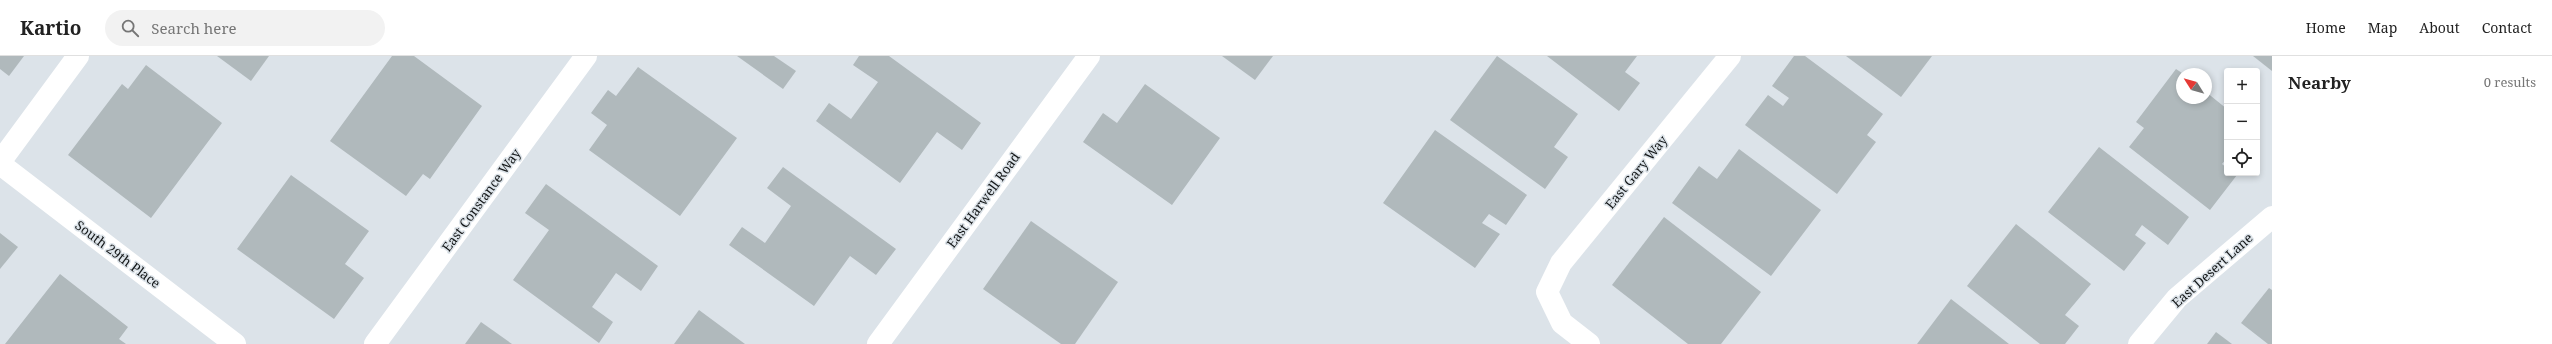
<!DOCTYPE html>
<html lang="en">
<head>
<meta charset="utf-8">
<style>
  body { margin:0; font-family:"Noto Serif",serif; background:#f2f2f2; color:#222 }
  .controls { position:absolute; right:12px; top:12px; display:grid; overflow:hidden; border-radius:4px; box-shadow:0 2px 6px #0003 }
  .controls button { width:36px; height:36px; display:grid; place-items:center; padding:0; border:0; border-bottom:1px solid #e0e0e0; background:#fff; color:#222; font:20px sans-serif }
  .compass { position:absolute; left:2176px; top:12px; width:36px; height:36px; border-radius:50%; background:#fff; box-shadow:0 2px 6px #0003; rotate:307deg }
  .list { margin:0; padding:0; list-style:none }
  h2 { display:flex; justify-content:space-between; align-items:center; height:52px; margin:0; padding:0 16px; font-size:17px }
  h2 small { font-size:13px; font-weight:400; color:#767676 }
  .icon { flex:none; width:22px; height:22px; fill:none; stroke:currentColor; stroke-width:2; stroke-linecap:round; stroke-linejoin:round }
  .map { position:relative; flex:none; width:2272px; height:288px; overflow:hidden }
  header { display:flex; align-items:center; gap:24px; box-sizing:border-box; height:56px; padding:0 20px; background:#fff; border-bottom:1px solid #e0e0e0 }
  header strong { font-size:19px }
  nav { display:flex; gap:22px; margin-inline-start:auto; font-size:14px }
  .search { width:280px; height:36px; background:#f2f2f2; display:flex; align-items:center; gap:10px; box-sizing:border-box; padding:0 14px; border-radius:22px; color:#767676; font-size:15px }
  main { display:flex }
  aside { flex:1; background:#fff }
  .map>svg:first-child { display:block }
  .building { fill:#b0b9bc }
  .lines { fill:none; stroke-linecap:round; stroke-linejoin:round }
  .minor { stroke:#fff; stroke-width:22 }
  .labels { text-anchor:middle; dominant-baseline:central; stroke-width:3; stroke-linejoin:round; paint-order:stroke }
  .street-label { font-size:13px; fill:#131617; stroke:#dce3e9 }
</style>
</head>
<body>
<header>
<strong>Kartio</strong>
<div class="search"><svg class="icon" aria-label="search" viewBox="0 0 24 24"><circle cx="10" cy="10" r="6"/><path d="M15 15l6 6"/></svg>Search here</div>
<nav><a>Home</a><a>Map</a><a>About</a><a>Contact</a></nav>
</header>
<main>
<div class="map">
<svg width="2272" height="288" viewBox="0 0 2272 288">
  <rect width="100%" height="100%" fill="#dce3e9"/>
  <g class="building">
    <polygon points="0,0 24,0 9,20 0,13"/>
    <polygon points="217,0 269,0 251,25"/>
    <polygon points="392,0 414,0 482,50 430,123 423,118 406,140 330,85"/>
    <polygon points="737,0 774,0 796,15 783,33"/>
    <polygon points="859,0 889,0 981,67 962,94 937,76 900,127 816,65 829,47 851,63 878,26 853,9"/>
    <polygon points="1222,0 1273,0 1255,24"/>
    <polygon points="1497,0 1578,58 1554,91 1568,101 1545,133 1450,64"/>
    <polygon points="1547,0 1637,0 1625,16 1640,27 1619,55"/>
    <polygon points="1794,0 1805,0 1883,58 1867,79 1876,86 1837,138 1745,69 1768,39 1783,50 1789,42 1772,30"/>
    <polygon points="1846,0 1932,0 1901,41"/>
    <polygon points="2253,0 2272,0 2272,15"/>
    <polygon points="146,9 222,67 151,162 68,99 122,28 128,33"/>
    <polygon points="638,11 737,82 680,160 589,94 607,69 591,57 608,34 616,40"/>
    <polygon points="2176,13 2182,17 2182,42 2206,42 2206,36 2227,53 2227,102 2222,108 2227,112 2227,117 2237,119 2210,154 2129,91 2144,72 2136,66"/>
    <polygon points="1145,28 1220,82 1172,149 1083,86 1103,57 1117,67"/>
    <polygon points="1435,74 1527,139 1506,169 1489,158 1482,167 1500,178 1475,212 1383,147"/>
    <polygon points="2099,91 2189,161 2168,189 2142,169 2135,179 2146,187 2124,215 2048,156"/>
    <polygon points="1739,93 1821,154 1771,220 1672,147 1699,110 1717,123"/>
    <polygon points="783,111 896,193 876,219 850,200 814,250 729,189 742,171 765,187 791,150 767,132"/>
    <polygon points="291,119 369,175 345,208 364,222 334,263 237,193"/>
    <polygon points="546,128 658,210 641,235 616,217 592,251 613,266 599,287 513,224 549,174 525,157"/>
    <polygon points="1664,161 1761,236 1721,288 1688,288 1612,229"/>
    <polygon points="1031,165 1118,226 1075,288 1061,288 983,233"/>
    <polygon points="2016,168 2091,228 2065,259 2079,270 2065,288 2040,288 1967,230"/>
    <polygon points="0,177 18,191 0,213"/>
    <polygon points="60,218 128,271 119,283 126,288 5,288"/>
    <polygon points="2269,232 2272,234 2272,288 2268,288 2241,267"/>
    <polygon points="1951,243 2009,288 1917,288"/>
    <polygon points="699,254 745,288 674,288"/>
    <polygon points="481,266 512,288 465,288"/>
    <polygon points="2216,276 2232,288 2207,288"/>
  </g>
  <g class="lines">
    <g class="minor">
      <polyline points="0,106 78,0"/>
      <polyline points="0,108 235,288"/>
      <polyline points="375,288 586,0"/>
      <polyline points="878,288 1089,0"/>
      <polyline points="1589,288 1562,267 1547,236 1561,207 1730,0"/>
      <polyline points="2139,288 2177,242 2272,161"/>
    </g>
  </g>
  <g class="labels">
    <g class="street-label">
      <text transform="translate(1636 116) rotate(-51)">East Gary Way</text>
      <text transform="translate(481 144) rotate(-54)">East Constance Way</text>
      <text transform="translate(983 144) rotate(-54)">East Harwell Road</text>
      <text transform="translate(118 198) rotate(37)">South 29th Place</text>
      <text transform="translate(2212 214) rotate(-42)">East Desert Lane</text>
    </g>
  </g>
</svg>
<div class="controls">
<button>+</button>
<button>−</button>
<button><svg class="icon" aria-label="locate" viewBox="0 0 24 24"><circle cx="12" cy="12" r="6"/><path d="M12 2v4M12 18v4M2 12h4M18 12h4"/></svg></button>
</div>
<svg class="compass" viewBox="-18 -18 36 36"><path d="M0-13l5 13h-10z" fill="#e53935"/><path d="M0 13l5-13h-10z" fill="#767676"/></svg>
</div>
<aside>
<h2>Nearby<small>0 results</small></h2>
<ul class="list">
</ul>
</aside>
</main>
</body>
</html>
